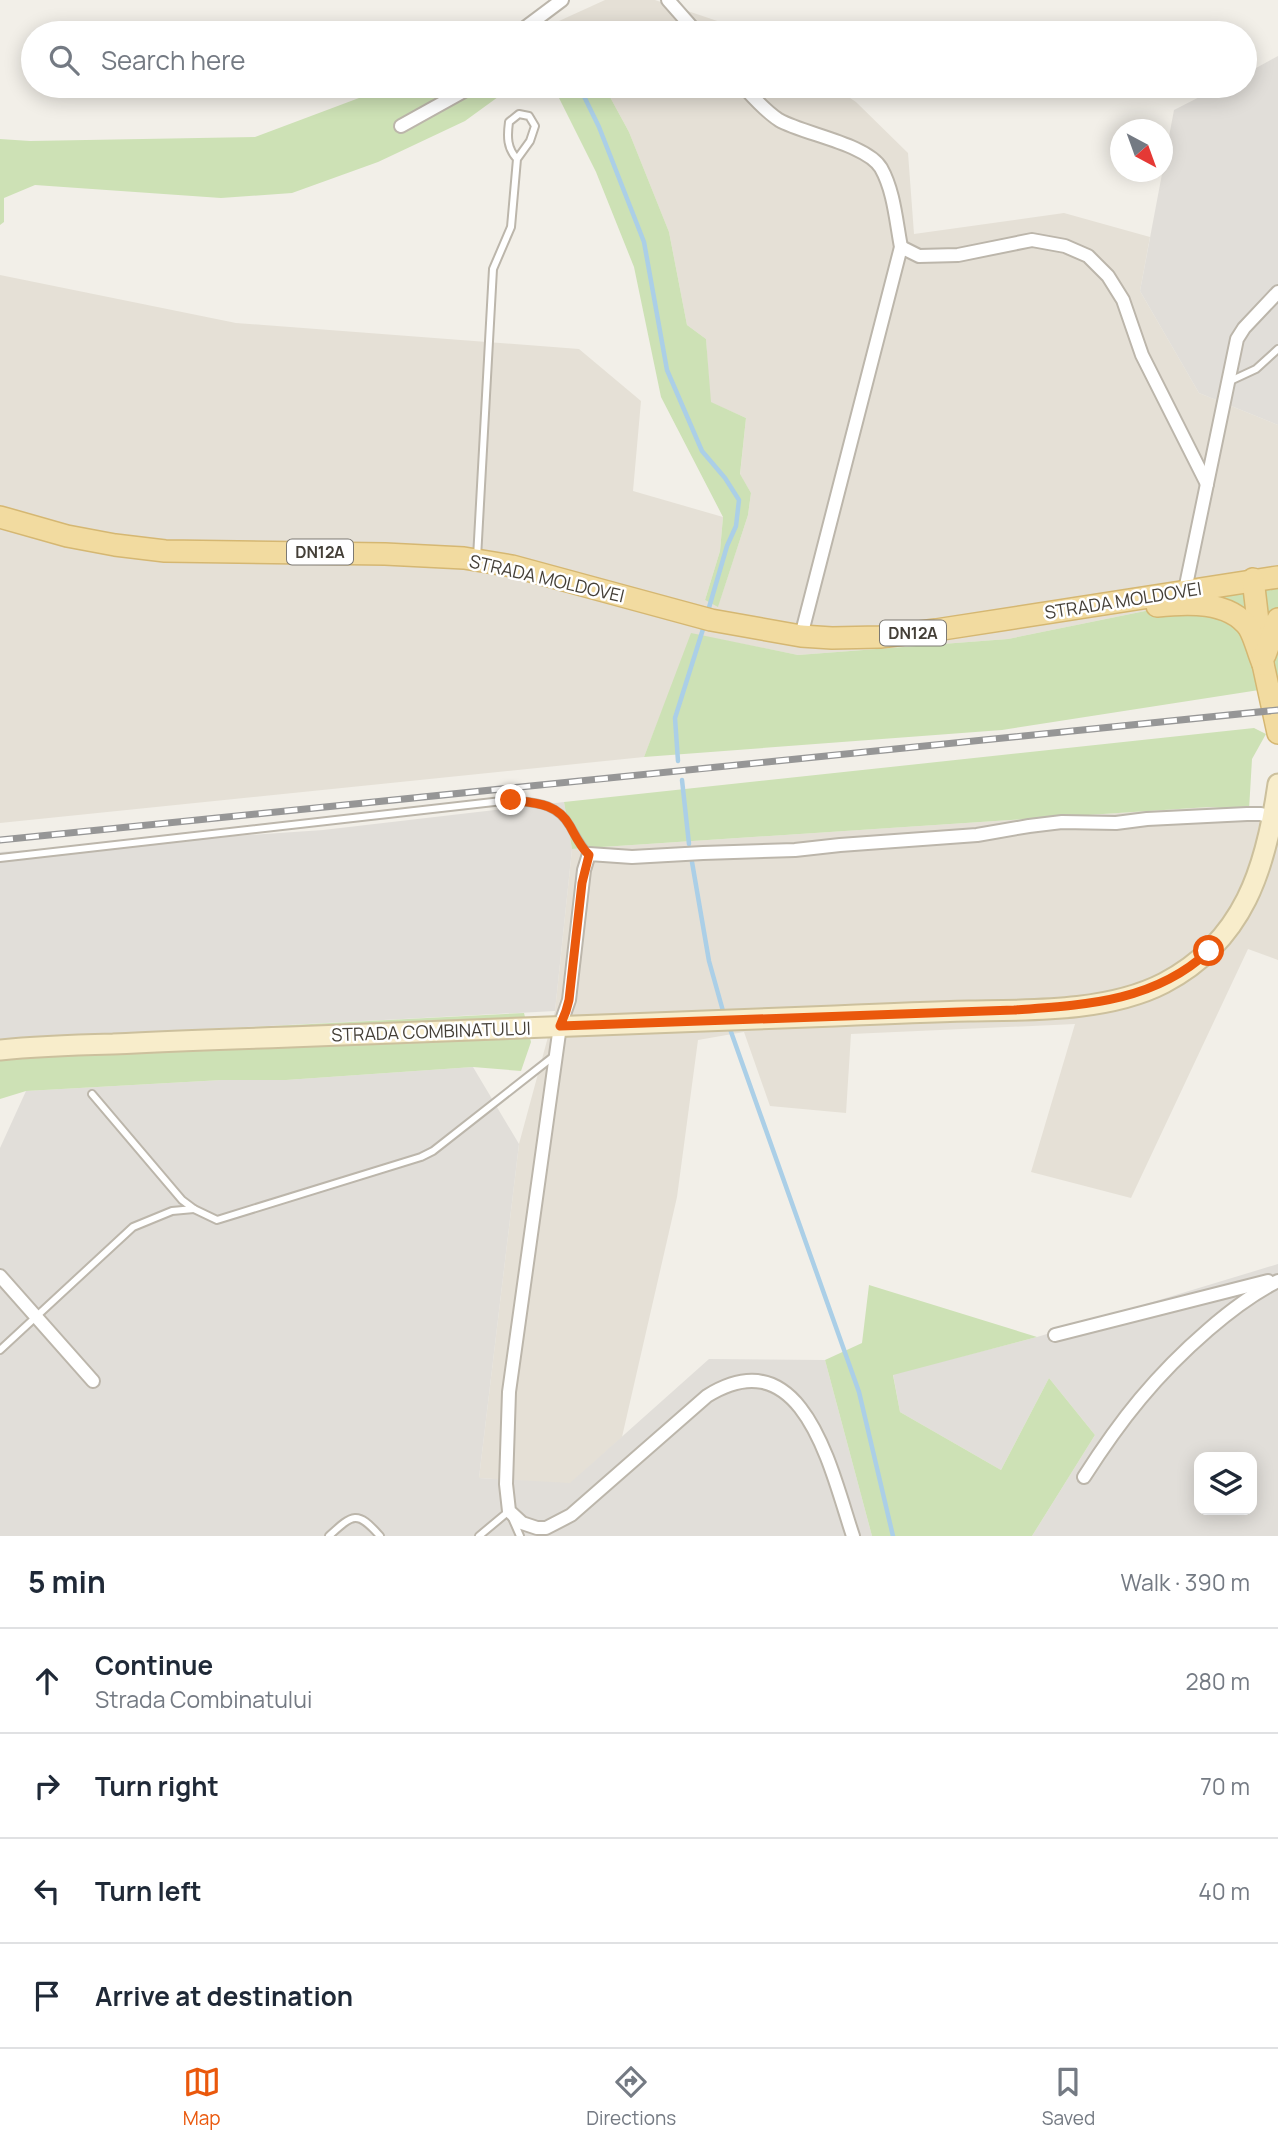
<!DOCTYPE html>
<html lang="en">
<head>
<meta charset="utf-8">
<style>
  body { margin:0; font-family:Manrope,sans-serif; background:#f6f6f7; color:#1f2937 }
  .controls { position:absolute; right:21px; bottom:21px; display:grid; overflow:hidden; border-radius:14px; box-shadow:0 4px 18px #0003 }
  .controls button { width:63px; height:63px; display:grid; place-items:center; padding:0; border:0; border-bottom:2px solid #e0e1e3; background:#fff; color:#1f2937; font:35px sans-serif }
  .compass { position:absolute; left:1110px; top:119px; width:63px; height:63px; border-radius:50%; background:#fff; box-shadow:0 4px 18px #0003; rotate:139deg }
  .stop { position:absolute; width:21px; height:21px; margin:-16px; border:5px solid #ea580c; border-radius:50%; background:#fff }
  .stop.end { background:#ea580c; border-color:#fff; box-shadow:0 2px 7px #0008 }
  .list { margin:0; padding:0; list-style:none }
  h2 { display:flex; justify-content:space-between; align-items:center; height:91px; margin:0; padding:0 28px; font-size:30px }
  h2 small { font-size:23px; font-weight:400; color:#747a83 }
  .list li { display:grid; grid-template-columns:46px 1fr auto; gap:21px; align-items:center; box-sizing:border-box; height:105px; padding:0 28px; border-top:2px solid #e0e1e3 }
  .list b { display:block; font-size:26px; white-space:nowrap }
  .list p { margin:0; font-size:23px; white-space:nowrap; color:#747a83 }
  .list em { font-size:23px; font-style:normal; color:#747a83 }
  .icon { flex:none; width:38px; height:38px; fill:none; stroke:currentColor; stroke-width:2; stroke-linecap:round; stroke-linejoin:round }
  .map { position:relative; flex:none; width:1278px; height:1536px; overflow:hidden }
  .search { position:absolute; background:#fff; box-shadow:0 4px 18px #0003; left:21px; right:21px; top:21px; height:77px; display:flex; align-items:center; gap:18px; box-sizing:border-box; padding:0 24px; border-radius:38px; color:#747a83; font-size:26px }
  .sheet { height:511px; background:#fff }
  nav { display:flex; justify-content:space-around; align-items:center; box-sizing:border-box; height:98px; border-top:2px solid #e0e1e3; background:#fff; font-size:19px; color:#747a83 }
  nav a { display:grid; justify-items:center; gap:4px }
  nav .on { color:#ea580c }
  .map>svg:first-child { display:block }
  .residential { fill:#e5e0d6 }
  .industrial { fill:#e1ded9; fill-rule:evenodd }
  .green { fill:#cde1b5 }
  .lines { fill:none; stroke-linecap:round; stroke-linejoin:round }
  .stream { stroke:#abcfe7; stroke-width:4.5 }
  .lane-casing { stroke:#bcb6ab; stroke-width:10 }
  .street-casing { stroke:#bcb6ab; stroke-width:16 }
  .secondary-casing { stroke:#ccc09d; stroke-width:23 }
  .primary-casing { stroke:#d5b772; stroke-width:24 }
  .lane { stroke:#fff; stroke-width:6 }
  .street { stroke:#fff; stroke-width:12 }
  .secondary { stroke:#f8edcb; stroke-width:19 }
  .primary { stroke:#f2dba0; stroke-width:21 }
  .rail-casing { stroke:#969696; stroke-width:7 }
  .rail { stroke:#fff; stroke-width:4.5; stroke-dasharray:13; stroke-linecap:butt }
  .route { stroke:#ea580c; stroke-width:9 }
  .labels { text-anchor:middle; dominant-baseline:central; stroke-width:5; stroke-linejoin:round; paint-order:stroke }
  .shield { fill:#fff; stroke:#7c7973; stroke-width:2 }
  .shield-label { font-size:16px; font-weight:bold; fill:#443f37 }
  .street-label { font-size:18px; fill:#443f37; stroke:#fff }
</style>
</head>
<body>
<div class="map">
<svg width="1278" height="1536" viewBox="0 0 1278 1536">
  <rect width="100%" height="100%" fill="#f2efe8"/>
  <g class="residential">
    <polygon points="605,0 655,0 753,33 569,33 559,21"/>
    <polygon points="604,86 832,86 856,102 908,153 914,234 1064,213 1150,237 1140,291 1199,393 1278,425 1278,584 1008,639 798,655 692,634 644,757 0,823 0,275 236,323 579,349 641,401 633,491 723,517 720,551 705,600 718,606 748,515 751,493 740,475 746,418 710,402 706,339 687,325 669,232 629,132"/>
    <polygon points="1209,807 1278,812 1278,960 1248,949 1131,1198 1031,1172 1075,1024 851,1034 846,1113 770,1106 744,1032 698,1040 677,1197 622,1437 570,1484 479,1478 519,1144 555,1011 572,849"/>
  </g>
  <g class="industrial">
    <polygon points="1278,56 1278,425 1199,393 1140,291 1174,110 1221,86 1245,86 1245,74"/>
    <polygon points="564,802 572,849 555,1011 0,1040 0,852 323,830"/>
    <polygon points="473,1067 519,1144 479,1478 570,1483 709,1359 825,1360 872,1536 0,1536 0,1148 26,1091 222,1080 286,1080"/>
    <path d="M 1278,1264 L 1278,1536 L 1032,1536 L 1095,1435 L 1049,1378 L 1001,1470 L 900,1412 L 893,1374 L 1037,1337 ZM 1199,1457 L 1252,1457 L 1252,1510 L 1199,1510 Z"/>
  </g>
  <g class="green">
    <polygon points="391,86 513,86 465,121 378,162 292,193 221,198 35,185 4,198 4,222 0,225 0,139 30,141 255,137"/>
    <polygon points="553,86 604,86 629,132 669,232 687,325 706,339 711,402 746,418 740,474 751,493 748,515 718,607 705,600 720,551 723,517 661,397 634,267 596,172"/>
    <polygon points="1278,584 1278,687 1002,730 644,757 691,633 798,655 1008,639"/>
    <polygon points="1254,728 1266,734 1252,759 1249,810 1209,807 572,849 564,802"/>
    <polygon points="524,1013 531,1042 521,1071 473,1067 286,1080 222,1080 26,1091 0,1099 0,1040"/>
    <polygon points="869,1285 1037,1337 893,1375 900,1412 1001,1470 1049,1378 1095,1435 1032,1536 872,1536 825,1360 862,1343"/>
  </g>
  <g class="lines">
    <g class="stream">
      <polyline points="579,86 599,127 644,242 667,370 702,451 725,478 739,500 736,526 727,546 708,611"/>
      <polyline points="678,761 675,718 704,626"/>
      <polyline points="682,780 689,844"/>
      <polyline points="692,862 709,961 723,1011"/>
      <polyline points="730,1029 859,1392 893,1536"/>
    </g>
    <g class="lane-casing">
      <g id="lane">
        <polyline points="1228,382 1256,369 1278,349"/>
        <path d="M 477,558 L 493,269 L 511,227 L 517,159 L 530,141 L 535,126 L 529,116 L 519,114 L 509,122 C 507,137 507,148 517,159"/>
        <path d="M 0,858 L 511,800 C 536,803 557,803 570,826 C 576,836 580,846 589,854"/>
        <polyline points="92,1094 182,1200 194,1209 217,1220 421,1157 433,1151 554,1056"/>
        <polyline points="0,1350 133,1227 172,1211 194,1209"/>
        <path d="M 329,1536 C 353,1514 357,1510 380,1536"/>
        <polyline points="479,1536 509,1511 520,1536"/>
      </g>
    </g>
    <g class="street-casing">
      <g id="street">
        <polyline points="668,0 697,33"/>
        <polyline points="518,33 562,0"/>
        <path d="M 743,86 C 754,98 765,111 779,120 C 803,134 867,144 881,168 C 894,191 896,221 901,247 L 801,636"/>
        <polyline points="401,126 473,86"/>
        <polyline points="901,247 919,256 958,255 1032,240 1065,246 1088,256 1108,276 1123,300 1142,355 1207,484"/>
        <polyline points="1185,590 1237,339 1244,328 1278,292"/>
        <polyline points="0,1276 93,1381"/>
        <polyline points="1055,1335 1268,1281"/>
        <path d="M 1084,1477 C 1121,1419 1156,1375 1208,1330 C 1230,1311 1252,1294 1278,1281"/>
        <path d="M 853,1536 C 831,1471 804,1336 707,1396 L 571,1515 L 546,1528 L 537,1528 L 522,1523 L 509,1511 L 506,1484 L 509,1392 L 560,1026 L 569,1000 L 584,870 L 589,854 L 632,857 L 703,853 L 795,850 L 840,845 L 977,835 L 1029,826 L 1062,822 L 1116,823 L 1147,819 L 1247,814 L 1261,814 L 1273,818"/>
      </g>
    </g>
    <g class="secondary-casing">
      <path id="secondary" d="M 0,1050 C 38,1046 75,1045 113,1044 C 172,1041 231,1039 290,1037 C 471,1029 653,1023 835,1016 C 879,1014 924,1012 969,1011 C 1030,1010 1108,1012 1164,983 C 1244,941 1266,868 1278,784"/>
    </g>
    <g class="primary-casing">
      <g id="primary">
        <polyline points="0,517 67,536 115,545 165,551 385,554 464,558 512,566 711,620 801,636 832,638 880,637 936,630 1278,577"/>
        <polyline points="1253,579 1263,664 1278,733"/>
        <path d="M 1157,606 C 1186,603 1229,600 1249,628 C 1255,638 1258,653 1263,664"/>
        <polyline points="1265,655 1278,619"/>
      </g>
    </g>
    <use href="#lane" class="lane"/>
    <use href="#street" class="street"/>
    <use href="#secondary" class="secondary"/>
    <use href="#primary" class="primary"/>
    <g class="rail-casing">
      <polyline id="rail" points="0,840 1278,710"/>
    </g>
    <use href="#rail" class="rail"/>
  </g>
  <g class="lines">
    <path class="route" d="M 511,800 C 536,803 557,803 570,826 C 576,837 580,846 589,855 L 582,883 L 569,1000 L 566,1011 L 560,1026 L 1014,1010 C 1085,1005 1154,1002 1209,951"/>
  </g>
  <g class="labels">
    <g class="shield">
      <rect x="287" y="539.5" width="66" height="25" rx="5"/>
      <rect x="880" y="620.5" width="66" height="25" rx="5"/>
    </g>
    <g class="shield-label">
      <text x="320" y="552">DN12A</text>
      <text x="913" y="633">DN12A</text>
    </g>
    <g class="street-label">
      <text transform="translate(547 578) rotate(13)">STRADA MOLDOVEI</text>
      <text transform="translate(1123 600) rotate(-9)">STRADA MOLDOVEI</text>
      <text transform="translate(431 1031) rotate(-2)">STRADA COMBINATULUI</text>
    </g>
  </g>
</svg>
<div class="controls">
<button><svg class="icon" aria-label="layers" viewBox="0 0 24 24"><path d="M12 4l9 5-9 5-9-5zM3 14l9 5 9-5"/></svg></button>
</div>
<svg class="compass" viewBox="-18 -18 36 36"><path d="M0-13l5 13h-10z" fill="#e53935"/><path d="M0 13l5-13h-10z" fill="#747a83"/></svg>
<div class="stop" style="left:1209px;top:951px"></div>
<div class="stop end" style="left:511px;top:800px"></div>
<div class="search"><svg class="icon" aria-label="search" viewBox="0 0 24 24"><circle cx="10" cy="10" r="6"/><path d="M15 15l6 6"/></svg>Search here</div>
</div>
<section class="sheet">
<h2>5 min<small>Walk · 390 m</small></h2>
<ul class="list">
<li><svg class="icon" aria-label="ahead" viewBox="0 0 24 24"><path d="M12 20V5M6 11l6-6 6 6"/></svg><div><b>Continue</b><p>Strada Combinatului</p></div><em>280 m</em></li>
<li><svg class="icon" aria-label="right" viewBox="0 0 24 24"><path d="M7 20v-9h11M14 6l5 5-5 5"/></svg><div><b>Turn right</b></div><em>70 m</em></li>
<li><svg class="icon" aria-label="left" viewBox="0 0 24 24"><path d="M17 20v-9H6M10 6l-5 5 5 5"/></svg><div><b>Turn left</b></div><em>40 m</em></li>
<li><svg class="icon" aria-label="arrive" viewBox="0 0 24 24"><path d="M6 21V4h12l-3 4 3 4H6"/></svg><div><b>Arrive at destination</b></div></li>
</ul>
</section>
<nav>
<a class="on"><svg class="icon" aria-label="map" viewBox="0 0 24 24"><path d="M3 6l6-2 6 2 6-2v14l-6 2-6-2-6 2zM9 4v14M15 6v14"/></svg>Map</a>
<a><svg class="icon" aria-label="directions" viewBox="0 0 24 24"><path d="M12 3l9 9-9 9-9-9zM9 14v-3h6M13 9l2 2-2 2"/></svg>Directions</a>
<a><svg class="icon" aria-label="saved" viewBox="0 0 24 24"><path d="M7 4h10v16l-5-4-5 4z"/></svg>Saved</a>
</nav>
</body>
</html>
